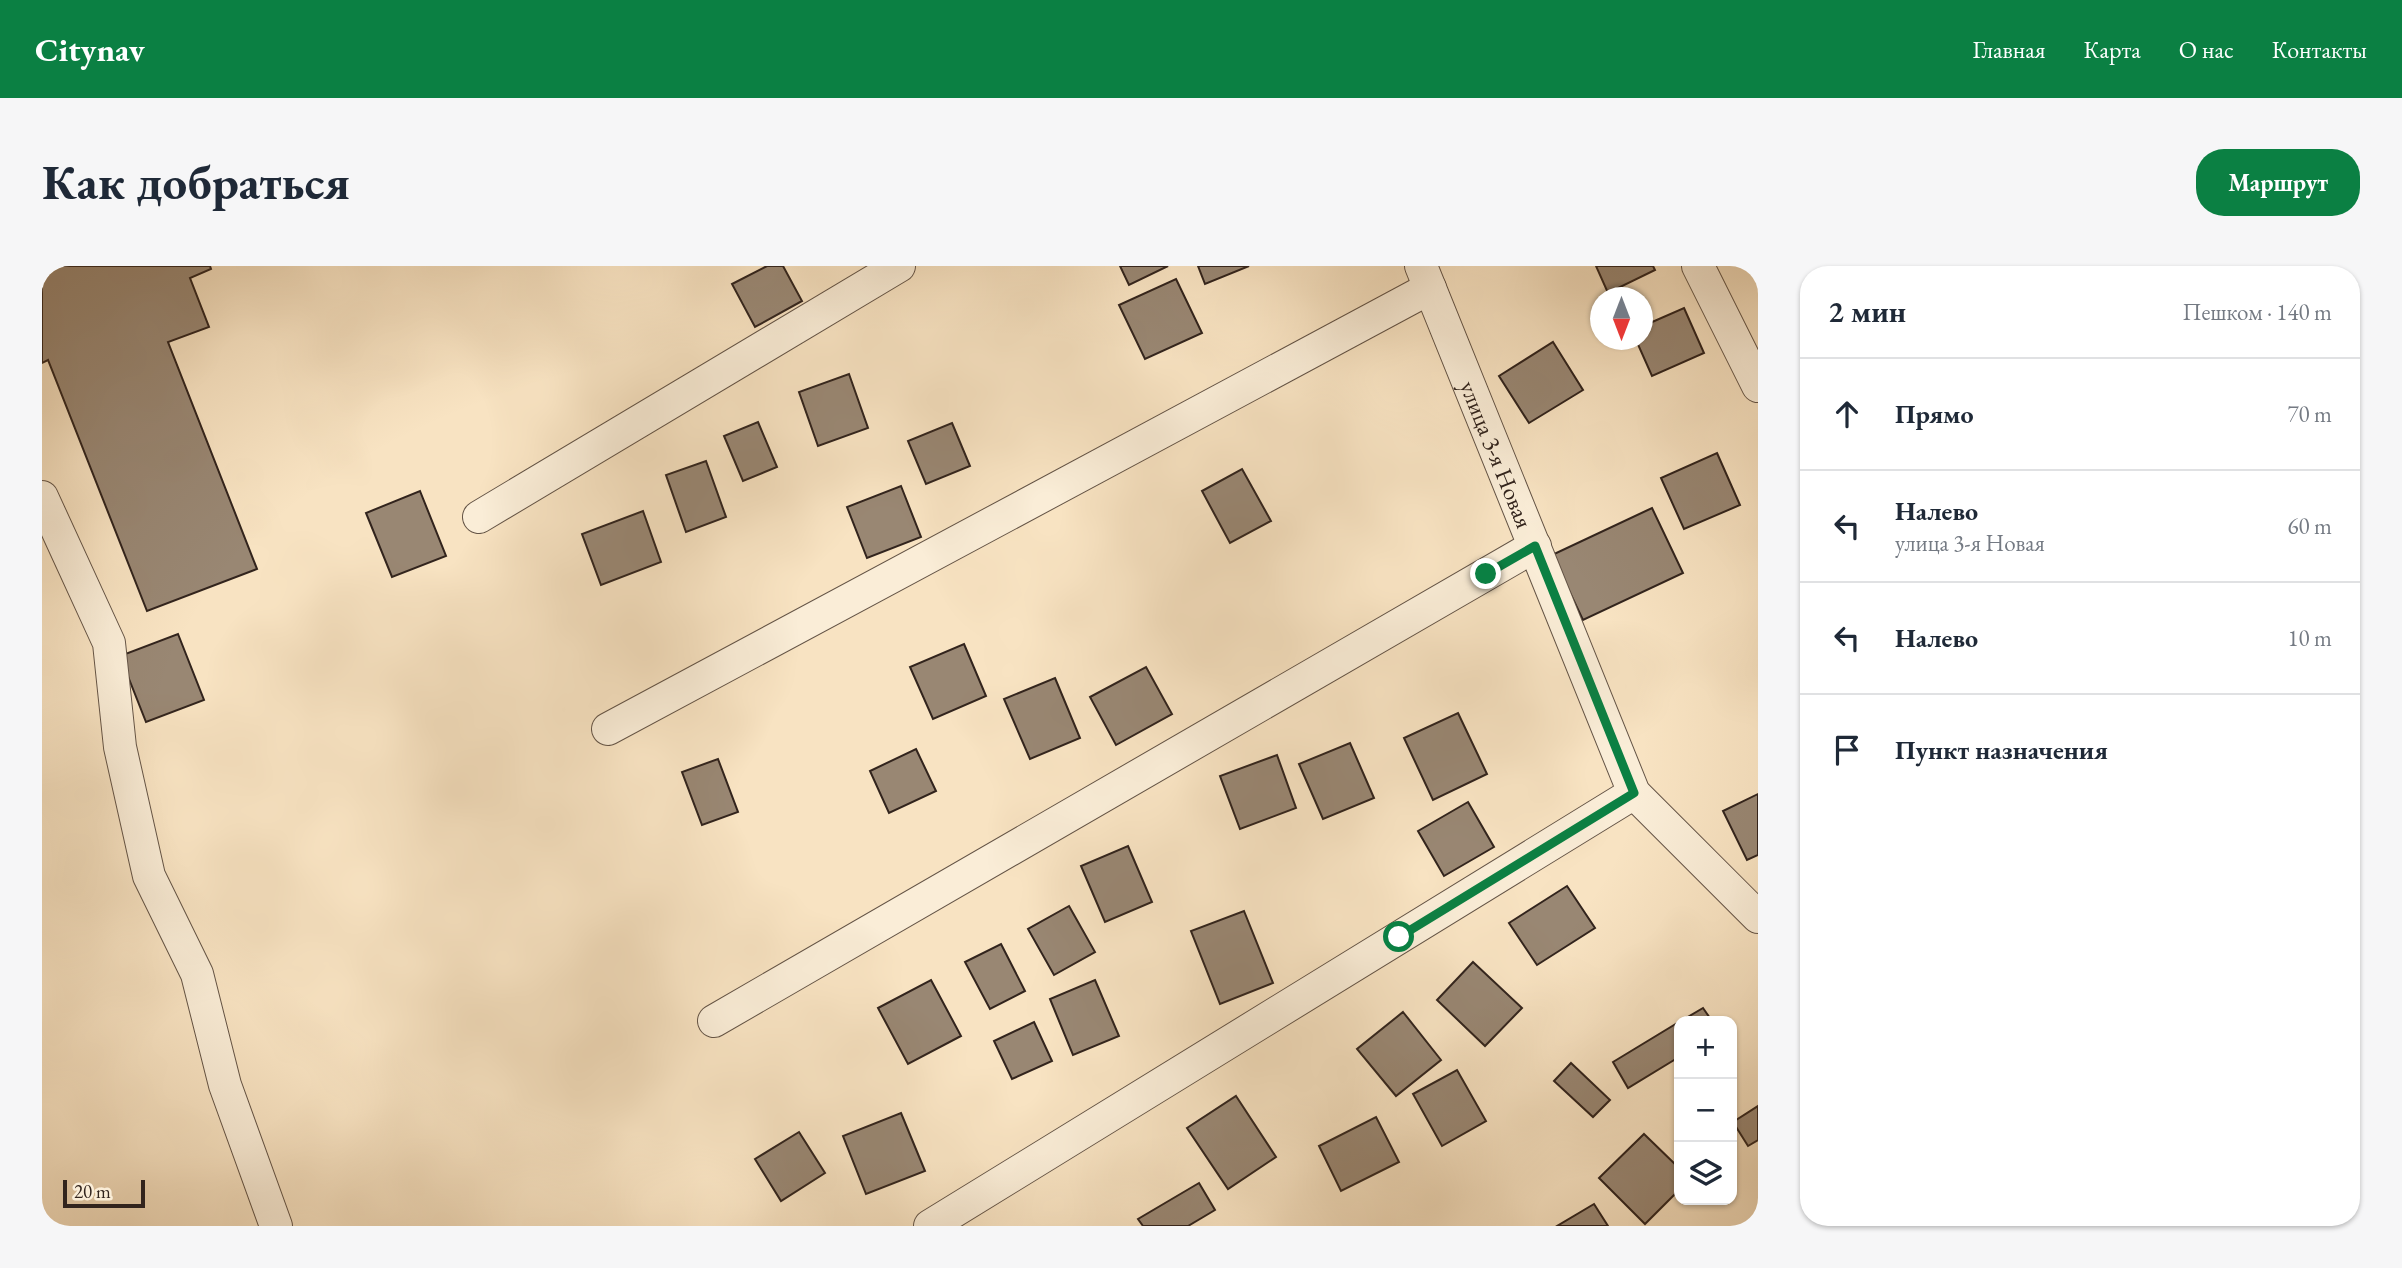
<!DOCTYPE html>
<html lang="ru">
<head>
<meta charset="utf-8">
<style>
  body { margin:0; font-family:"EB Garamond",serif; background:#f6f6f7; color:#1f2937 }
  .controls { position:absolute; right:21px; bottom:21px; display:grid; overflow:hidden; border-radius:14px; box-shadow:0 2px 5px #0004 }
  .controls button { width:63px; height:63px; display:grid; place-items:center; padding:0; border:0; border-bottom:2px solid #e0e1e3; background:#fff; color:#1f2937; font:35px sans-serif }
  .compass { position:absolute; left:1548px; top:21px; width:63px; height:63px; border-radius:50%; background:#fff; box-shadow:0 2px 5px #0004; rotate:180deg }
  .scale { position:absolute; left:21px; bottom:18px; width:82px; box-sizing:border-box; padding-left:7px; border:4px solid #32241d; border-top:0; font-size:19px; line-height:24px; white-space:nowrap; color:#32241d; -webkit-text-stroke:5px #faedd7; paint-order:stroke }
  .stop { position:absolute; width:21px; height:21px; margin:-16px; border:5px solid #0b8043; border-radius:50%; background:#fff }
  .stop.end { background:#0b8043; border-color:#fff; box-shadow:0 2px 7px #0008 }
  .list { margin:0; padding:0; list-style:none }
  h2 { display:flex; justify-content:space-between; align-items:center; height:91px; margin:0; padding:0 28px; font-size:30px }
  h2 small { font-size:23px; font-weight:400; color:#747a83 }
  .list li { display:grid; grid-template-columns:46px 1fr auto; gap:21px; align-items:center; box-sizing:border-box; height:112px; padding:0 28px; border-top:2px solid #e0e1e3 }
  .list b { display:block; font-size:26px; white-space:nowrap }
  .list p { margin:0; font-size:23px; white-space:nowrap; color:#747a83 }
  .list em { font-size:23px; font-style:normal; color:#747a83 }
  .icon { flex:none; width:38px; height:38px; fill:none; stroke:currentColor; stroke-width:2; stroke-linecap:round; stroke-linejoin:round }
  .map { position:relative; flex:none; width:1716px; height:960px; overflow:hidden; border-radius:28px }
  header { display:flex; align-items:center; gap:42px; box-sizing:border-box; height:98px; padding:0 35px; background:#0b8043; color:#fff }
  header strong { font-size:33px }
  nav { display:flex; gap:38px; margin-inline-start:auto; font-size:24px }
  .intro { display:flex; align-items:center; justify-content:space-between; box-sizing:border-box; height:168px; padding:0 42px }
  h1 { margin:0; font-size:49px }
  .button { padding:18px 32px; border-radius:28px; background:#0b8043; color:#fff; font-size:24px; font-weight:700 }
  main { display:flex; gap:42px; padding:0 42px }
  aside { flex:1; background:#fff; border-radius:28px; box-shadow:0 2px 5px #0004 }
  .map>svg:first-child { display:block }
  .building { fill:#998773; stroke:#32241d; stroke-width:2 }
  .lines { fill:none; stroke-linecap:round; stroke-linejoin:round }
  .minor-casing { stroke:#645446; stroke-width:34 }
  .minor { stroke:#faedd7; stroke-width:32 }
  .route { stroke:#0b8043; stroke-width:9 }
  .labels { text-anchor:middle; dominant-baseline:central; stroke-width:7; stroke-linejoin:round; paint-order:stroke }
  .street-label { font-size:24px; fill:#32241d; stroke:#faedd7 }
</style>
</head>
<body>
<header>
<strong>Citynav</strong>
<nav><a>Главная</a><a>Карта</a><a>О нас</a><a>Контакты</a></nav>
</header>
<div class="intro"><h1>Как добраться</h1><a class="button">Маршрут</a></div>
<main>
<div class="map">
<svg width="1716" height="960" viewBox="0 0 1716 960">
  <rect width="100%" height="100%" fill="#f8e3c2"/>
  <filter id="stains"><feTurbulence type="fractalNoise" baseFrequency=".00286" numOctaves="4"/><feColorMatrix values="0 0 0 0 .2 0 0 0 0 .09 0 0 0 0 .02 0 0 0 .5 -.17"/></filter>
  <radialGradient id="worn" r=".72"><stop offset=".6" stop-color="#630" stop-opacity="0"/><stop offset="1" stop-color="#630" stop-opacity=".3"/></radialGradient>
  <g class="building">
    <polygon points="0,0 168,0 169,3 148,12 167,61 126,76 215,303 105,345 6,94 0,97"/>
    <polygon points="725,0 741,0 760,35 713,61 690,18"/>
    <polygon points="1078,0 1126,0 1087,19"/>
    <polygon points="1156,0 1207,0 1163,18"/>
    <polygon points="1554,0 1611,0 1613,4 1566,27"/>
    <polygon points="1134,13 1160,67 1103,93 1077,39"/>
    <polygon points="1642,42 1662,87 1610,110 1594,74 1601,74 1601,60"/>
    <polygon points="1511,76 1541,124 1487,157 1457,110"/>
    <polygon points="807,108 826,162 776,180 757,126"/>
    <polygon points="716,156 735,201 701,215 682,170"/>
    <polygon points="910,157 928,200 884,218 866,175"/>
    <polygon points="1675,187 1698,239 1642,263 1619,212"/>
    <polygon points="664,195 684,251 644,266 624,209"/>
    <polygon points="1200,203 1229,255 1188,277 1160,225"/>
    <polygon points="859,220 879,271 825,292 805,241"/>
    <polygon points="378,225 404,290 350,311 324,247"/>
    <polygon points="1610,242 1641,307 1541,354 1510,289"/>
    <polygon points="601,245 619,296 559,319 540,268"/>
    <polygon points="136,368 162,434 104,456 78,390"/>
    <polygon points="922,378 944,430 891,453 868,401"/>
    <polygon points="1104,401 1130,448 1074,479 1048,431"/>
    <polygon points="1013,412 1038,472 988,493 962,433"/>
    <polygon points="1416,447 1445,508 1391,534 1362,472"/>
    <polygon points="1308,477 1332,532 1281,553 1257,498"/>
    <polygon points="874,483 894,525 847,547 828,505"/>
    <polygon points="1235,489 1254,542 1198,563 1178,510"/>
    <polygon points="676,493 696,546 660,559 640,506"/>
    <polygon points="1716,528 1716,589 1705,594 1681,545"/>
    <polygon points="1426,536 1452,581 1402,610 1376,565"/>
    <polygon points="1086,580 1110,636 1063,656 1039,600"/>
    <polygon points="1525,620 1553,662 1495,699 1467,657"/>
    <polygon points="1027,640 1053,686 1012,709 986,663"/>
    <polygon points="1202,645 1231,717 1178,738 1149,665"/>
    <polygon points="959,678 983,725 948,743 923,696"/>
    <polygon points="1431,696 1480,742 1443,780 1395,734"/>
    <polygon points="889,714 919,770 866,798 836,742"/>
    <polygon points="1053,714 1077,770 1031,789 1008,733"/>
    <polygon points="1661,742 1670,755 1639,755"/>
    <polygon points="1361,746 1399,794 1354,830 1315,783"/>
    <polygon points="992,756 1010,795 970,813 952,775"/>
    <polygon points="1637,756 1637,791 1586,822 1571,796"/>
    <polygon points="1529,797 1568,834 1551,851 1512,815"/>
    <polygon points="1415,804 1444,855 1400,880 1371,828"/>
    <polygon points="1194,830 1234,891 1186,923 1145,862"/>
    <polygon points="1716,840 1716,874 1706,880 1691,856"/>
    <polygon points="859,847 883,905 824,928 801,870"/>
    <polygon points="1334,851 1357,896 1299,925 1277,880"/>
    <polygon points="757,866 783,907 739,935 713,893"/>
    <polygon points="1602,868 1637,902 1637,924 1603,958 1557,912"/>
    <polygon points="1157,917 1173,944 1146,960 1101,960 1096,953"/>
    <polygon points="1552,938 1566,960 1515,960"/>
  </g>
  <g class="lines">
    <g class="minor-casing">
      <g id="minor">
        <path id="s1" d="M 1379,0 L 1592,527 L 1716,651"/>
        <polyline points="1656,0 1716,120"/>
        <polyline points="0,231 67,377 78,481 107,610 155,708 183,819 234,960"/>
        <polyline points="437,251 857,0"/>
        <polyline points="566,463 1388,22"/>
        <polyline points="672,755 1493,280"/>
        <polyline points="888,960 1592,527"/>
      </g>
    </g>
    <use href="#minor" class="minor"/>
  </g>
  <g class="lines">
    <polyline class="route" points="1357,671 1592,527 1493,280 1444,308"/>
  </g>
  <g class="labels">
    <g class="street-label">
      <text stroke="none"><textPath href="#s1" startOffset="203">улица 3-я Новая</textPath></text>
    </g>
  </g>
  <rect width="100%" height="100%" filter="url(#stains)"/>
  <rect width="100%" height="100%" fill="url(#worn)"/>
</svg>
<div class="controls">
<button>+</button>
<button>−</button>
<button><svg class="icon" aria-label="layers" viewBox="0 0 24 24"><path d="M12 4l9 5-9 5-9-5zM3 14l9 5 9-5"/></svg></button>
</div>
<svg class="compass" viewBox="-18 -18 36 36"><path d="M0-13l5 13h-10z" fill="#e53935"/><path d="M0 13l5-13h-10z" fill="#747a83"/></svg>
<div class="scale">20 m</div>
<div class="stop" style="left:1357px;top:671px"></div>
<div class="stop end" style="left:1444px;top:308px"></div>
</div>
<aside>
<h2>2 мин<small>Пешком · 140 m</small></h2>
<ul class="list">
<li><svg class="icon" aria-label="ahead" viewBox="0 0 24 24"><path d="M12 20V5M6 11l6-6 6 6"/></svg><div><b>Прямо</b></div><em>70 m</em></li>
<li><svg class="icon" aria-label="left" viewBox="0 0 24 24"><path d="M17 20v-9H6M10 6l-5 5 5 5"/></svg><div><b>Налево</b><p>улица 3-я Новая</p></div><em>60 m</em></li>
<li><svg class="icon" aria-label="left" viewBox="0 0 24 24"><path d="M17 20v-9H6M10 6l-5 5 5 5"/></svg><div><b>Налево</b></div><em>10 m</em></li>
<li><svg class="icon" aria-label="arrive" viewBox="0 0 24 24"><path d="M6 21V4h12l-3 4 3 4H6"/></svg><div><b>Пункт назначения</b></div></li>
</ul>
</aside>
</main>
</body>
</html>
